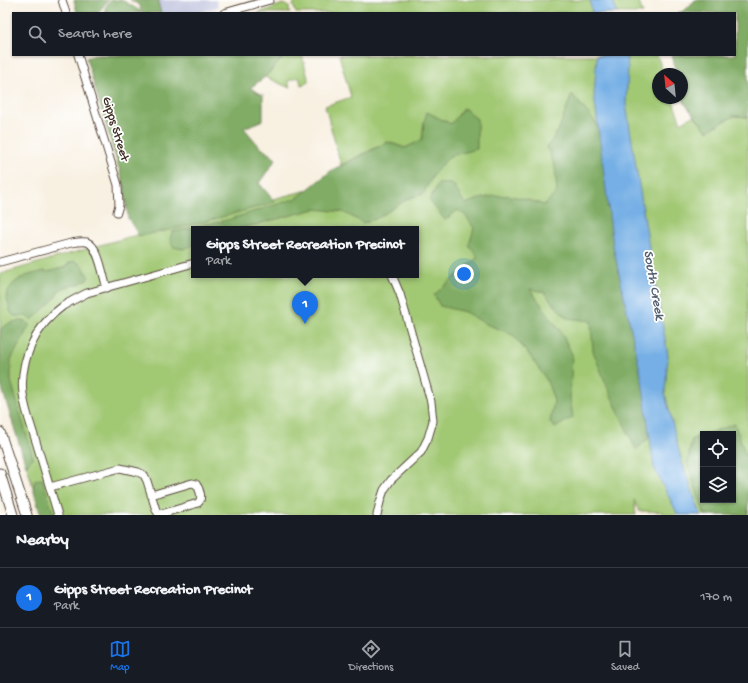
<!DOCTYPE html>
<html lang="en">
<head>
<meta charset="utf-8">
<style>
  body { margin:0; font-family:"Gochi Hand",sans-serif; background:#20242c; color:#f1f3f6 }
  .controls { position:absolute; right:12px; bottom:12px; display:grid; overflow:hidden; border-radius:0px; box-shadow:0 1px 3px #0004 }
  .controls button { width:36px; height:36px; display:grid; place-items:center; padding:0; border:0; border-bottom:1px solid #363941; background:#171b24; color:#f1f3f6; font:20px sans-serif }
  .compass { position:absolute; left:652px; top:68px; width:36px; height:36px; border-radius:50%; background:#171b24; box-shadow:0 1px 3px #0004; rotate:333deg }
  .you { position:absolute; left:464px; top:274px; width:14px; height:14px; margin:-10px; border:3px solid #fff; border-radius:50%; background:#1a73e8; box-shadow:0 0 0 6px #1a73e833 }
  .badge { display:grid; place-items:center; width:26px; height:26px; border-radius:50%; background:#1a73e8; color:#fff; font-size:13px; font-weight:700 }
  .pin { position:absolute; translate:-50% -33px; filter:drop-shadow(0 1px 2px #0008) }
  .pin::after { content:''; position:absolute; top:21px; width:14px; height:12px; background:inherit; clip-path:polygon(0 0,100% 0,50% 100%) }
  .popup { position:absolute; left:191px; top:226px; width:228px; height:52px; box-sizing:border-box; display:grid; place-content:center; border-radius:0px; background:#171b24; filter:drop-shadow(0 1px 3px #0005); font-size:13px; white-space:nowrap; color:#9ea1a6 }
  .popup b { font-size:15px; color:#f1f3f6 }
  .popup::after { content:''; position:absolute; left:50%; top:100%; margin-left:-8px; border:8px solid transparent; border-top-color:#171b24 }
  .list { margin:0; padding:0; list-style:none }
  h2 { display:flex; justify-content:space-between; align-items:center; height:52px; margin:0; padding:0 16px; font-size:17px }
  h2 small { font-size:13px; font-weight:400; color:#9ea1a6 }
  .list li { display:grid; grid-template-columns:26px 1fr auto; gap:12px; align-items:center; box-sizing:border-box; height:60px; padding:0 16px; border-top:1px solid #363941 }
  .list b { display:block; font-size:15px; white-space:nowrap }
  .list p { margin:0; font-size:13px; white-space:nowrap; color:#9ea1a6 }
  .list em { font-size:13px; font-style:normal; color:#9ea1a6 }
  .icon { flex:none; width:22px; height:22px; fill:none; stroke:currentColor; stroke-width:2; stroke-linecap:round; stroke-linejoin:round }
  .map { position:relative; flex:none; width:748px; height:515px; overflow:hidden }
  .search { position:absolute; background:#171b24; box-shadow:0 1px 3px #0004; left:12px; right:12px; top:12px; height:44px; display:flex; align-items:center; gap:10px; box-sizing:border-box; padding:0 14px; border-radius:0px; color:#9ea1a6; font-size:15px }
  .sheet { height:112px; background:#171b24 }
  nav { display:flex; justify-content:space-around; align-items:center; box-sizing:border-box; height:56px; border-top:1px solid #363941; background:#171b24; font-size:11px; color:#9ea1a6 }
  nav a { display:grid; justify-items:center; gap:2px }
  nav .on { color:#1a73e8 }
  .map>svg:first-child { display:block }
  .industrial { fill:#bfc2dd }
  .green { fill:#a1c873; stroke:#6e7948; fill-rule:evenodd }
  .forest { fill:#80ac65; stroke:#5e6b42 }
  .water { fill:#74afe5; stroke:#586c82 }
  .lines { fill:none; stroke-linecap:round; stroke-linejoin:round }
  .minor-casing { stroke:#57483b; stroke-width:9 }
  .major-casing { stroke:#57483b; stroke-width:11 }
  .minor { stroke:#fff; stroke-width:7 }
  .major { stroke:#fff; stroke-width:9 }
  .labels { text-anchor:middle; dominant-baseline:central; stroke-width:3.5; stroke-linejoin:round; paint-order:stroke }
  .street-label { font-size:13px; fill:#3b2a1e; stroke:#fff }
  .water-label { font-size:14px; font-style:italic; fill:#525f6e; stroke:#fff }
</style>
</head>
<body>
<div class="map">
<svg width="748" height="515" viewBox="0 0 748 515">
  <rect width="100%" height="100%" fill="#fff"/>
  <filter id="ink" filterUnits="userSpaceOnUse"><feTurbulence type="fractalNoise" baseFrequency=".025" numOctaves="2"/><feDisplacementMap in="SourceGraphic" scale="8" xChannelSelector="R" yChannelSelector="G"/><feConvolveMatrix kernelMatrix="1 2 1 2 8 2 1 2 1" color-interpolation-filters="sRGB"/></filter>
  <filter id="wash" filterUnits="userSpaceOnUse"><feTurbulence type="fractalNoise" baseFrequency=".012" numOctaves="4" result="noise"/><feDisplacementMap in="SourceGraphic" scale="16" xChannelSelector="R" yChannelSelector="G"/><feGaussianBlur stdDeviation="0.9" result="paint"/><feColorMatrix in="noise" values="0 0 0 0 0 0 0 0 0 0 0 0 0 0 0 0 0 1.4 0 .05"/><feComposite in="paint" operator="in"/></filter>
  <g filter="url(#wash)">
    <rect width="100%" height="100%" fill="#f8f0e1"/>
    <polygon class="industrial" points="153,0 216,0 218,7 196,13 157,13"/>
    <g class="green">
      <polygon points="296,0 638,0 643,13 296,13 293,5"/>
      <polygon points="283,4 289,7 290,13 258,13"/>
      <polygon points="281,55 302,55 309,82 301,85 299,77 288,81 290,88 265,77 283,58"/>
      <path d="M 339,55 L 657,55 L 664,74 L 658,74 L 658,98 L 672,98 L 681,123 L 694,115 L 707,131 L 734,116 L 748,117 L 748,515 L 665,515 L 663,512 L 639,511 L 634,500 L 636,515 L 41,515 L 0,373 L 0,274 C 157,227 317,187 476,149 L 476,135 L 451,124 L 424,122 L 422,140 L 405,148 L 387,142 L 341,165 L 325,106 L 351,97 ZM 194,229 L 416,229 L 416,275 L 194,275 ZM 703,434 L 733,434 L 733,500 L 703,500 Z"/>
    </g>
    <g class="forest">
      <polygon points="74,0 108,0 98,13 77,13"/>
      <polygon points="110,0 122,0 140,11 140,13 105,13 105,8"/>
      <polygon points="130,0 159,0 159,6 161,13 142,13 139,5"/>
      <polygon points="695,0 748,0 748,117 734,116 707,131 685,104 682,94 682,74 677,74 672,55 735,55 735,13 677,13 684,11"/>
      <path d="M 96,55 L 281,55 L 283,57 L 265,77 L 250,88 L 263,95 L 263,120 L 244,128 L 260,147 L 276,159 L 259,183 L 275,202 C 230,215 185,228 139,236 L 128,218 L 124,185 L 86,58 Z"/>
      <path d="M 572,94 L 596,123 L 605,149 L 608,208 L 626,269 L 651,436 L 636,450 L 608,389 L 593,351 L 591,321 L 567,318 L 556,307 L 544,292 L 530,289 L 561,332 L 572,354 L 570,398 L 573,417 L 555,428 L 550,422 L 554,400 L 546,379 L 530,356 L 513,335 L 486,324 L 465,312 L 440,306 L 434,295 L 478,257 L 469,245 L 474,228 L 466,216 L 458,210 L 445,220 L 429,200 L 439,183 L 453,184 L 465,204 C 499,191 511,194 544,205 L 557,192 L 555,167 L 547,147 L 558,131 Z"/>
      <polygon points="464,108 477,119 477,149 450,156 435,172 423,194 407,199 378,218 363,223 343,212 315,209 239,229 194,229 194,245 183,249 173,247 170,239 172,232 227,220 297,198 332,170 388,142 405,148 422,140 424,122 427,112 451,124"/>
      <path d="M 75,261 L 83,266 L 89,278 L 79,284 L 66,287 L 59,290 L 56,297 L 32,320 L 26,316 L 14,316 L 11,313 L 6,295 C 14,277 28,275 45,271 L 48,272 L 65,267 L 69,263 Z"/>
      <path d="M 20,321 L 24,321 L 30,324 L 11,360 L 11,381 L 33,457 L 26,466 L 0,382 L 0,330 C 5,324 12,322 20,321 Z"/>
      <polygon points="735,424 748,462 748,515 705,515 687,463 692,439 703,435 703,500 733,500 733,434 706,434"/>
      <polygon points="42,479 54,515 41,515 33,488 35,480"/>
    </g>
    <g class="water">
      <polygon points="590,0 613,0 617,13 592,13"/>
      <polygon points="597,55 626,55 628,68 626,104 652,266 668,355 665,393 681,459 701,515 678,515 654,468 642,380 613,246 594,95"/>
    </g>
  </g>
  <g filter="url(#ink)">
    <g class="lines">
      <g class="minor-casing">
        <g id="minor">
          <polyline points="62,0 66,13"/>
          <polyline points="224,13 270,0"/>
          <polyline points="78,55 118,185 119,205 117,212"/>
          <path d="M 0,262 L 71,243 C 77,242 82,241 87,242 C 99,246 103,277 107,288"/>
          <path d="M 50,487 L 120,468 L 138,472 L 144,475 L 147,481 L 156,510 L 158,513 L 161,514 L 198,503 C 203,499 200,489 196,484 L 192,483 L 151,495"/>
          <path d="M 58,515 C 51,492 44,468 37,445 C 32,428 25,411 23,394 C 19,361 36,325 63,306 C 71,301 79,297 87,293 L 194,263"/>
          <polyline points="377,515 380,502 384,490 391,480 421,452 428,438 433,421 431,402 400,294 392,275"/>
        </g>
      </g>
      <g class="major-casing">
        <g id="major">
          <polyline points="0,432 27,515"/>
          <polyline points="0,473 13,515"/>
        </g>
      </g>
      <use href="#minor" class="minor"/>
      <use href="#major" class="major"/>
    </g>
  </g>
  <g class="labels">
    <g class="street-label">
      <text transform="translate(115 129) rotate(73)">Gipps Street</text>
    </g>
    <g class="water-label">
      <text transform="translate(653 285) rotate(80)">South Creek</text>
    </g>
  </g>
</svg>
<div class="controls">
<button><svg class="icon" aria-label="locate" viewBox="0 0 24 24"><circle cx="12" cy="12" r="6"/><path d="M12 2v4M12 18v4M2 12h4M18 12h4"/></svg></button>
<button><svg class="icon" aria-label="layers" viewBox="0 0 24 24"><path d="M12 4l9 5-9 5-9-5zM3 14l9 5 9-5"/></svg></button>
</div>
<svg class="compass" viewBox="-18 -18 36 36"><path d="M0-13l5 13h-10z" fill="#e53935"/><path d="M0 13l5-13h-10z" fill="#9ea1a6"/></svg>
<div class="you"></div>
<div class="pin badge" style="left:305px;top:324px">1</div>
<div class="popup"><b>Gipps Street Recreation Precinct</b>Park</div>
<div class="search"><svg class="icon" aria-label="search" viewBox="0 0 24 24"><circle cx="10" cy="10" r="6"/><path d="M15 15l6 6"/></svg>Search here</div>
</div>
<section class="sheet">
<h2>Nearby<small></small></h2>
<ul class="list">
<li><span class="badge">1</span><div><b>Gipps Street Recreation Precinct</b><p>Park</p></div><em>170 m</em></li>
</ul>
</section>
<nav>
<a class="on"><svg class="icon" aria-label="map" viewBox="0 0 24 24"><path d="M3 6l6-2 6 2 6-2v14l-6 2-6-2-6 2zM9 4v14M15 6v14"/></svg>Map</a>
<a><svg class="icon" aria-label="directions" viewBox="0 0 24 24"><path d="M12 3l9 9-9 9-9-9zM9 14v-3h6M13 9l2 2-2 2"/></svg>Directions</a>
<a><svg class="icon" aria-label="saved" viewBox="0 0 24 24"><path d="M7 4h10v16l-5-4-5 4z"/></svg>Saved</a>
</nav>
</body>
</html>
